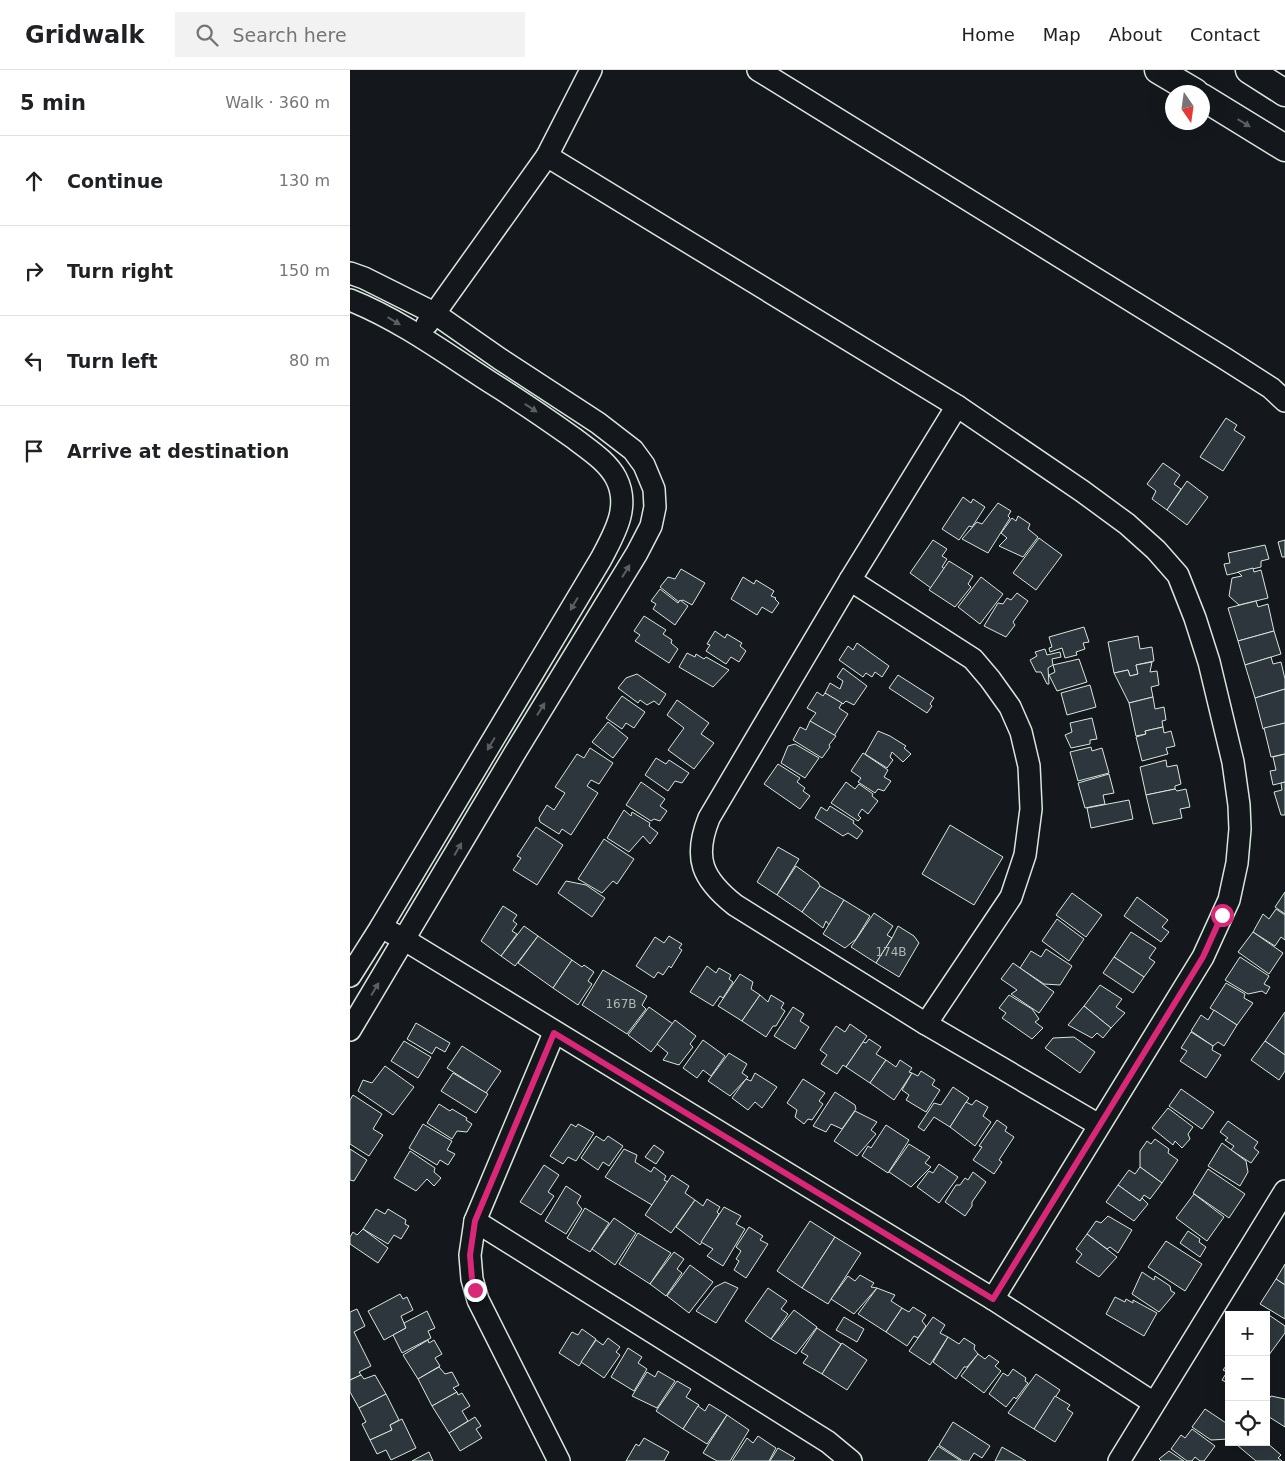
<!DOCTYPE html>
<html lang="en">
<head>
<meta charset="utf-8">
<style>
  body { margin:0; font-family:"DejaVu Sans",sans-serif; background:#f2f2f2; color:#202124 }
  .controls { position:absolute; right:15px; bottom:15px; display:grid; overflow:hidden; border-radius:0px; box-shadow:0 5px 20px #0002 }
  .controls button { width:45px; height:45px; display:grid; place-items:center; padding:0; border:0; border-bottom:1px solid #e0e0e0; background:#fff; color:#202124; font:25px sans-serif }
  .compass { position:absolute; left:815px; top:15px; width:45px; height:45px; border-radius:50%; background:#fff; box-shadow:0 5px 20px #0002; rotate:167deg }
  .stop { position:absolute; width:15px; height:15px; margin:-11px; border:4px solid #db2777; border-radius:50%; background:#fff }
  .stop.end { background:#db2777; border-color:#fff; box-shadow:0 1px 5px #0008 }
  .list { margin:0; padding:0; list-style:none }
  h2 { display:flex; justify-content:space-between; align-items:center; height:65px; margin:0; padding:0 20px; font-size:21px }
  h2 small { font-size:16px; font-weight:400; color:#757577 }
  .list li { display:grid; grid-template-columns:32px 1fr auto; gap:15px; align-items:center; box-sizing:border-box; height:90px; padding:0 20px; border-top:1px solid #e0e0e0 }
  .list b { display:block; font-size:19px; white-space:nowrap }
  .list em { font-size:16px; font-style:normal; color:#757577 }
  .icon { flex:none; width:28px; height:28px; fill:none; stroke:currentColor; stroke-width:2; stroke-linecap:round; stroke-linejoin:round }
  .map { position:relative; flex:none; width:935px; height:1391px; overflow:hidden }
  header { display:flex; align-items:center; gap:30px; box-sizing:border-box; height:70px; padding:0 25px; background:#fff; border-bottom:1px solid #e0e0e0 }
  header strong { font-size:24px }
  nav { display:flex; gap:28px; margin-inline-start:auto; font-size:18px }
  .search { width:350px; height:45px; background:#f2f2f2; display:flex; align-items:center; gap:12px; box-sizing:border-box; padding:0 18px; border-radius:0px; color:#757577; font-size:19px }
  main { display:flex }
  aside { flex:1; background:#fff }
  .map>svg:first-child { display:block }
  .building { fill:#2c363c; stroke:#d8e6dc }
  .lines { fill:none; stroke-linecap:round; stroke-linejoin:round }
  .minor-casing { stroke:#d8e6dc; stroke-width:24 }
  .tertiary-casing { stroke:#d8e6dc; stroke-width:29 }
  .minor { stroke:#14181c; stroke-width:21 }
  .tertiary { stroke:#14181c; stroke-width:26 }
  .oneway { fill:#59605f }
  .route { stroke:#db2777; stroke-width:6 }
  .labels { text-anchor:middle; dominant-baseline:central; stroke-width:4; stroke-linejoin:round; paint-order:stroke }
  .number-label { font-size:12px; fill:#adbab4 }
</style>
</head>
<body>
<header>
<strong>Gridwalk</strong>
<div class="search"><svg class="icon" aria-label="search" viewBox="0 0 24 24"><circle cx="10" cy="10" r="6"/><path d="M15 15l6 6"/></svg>Search here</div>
<nav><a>Home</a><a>Map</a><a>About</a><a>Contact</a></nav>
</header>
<main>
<aside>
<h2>5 min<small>Walk · 360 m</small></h2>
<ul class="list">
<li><svg class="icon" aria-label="ahead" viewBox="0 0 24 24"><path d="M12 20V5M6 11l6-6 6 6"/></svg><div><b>Continue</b></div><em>130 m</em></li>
<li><svg class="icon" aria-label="right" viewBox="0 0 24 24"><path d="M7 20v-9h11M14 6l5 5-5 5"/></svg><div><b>Turn right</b></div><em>150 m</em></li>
<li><svg class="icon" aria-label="left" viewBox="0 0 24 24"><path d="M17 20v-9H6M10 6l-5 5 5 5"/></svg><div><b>Turn left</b></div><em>80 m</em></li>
<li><svg class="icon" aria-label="arrive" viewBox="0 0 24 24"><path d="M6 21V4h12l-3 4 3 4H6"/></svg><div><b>Arrive at destination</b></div></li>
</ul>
</aside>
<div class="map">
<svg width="935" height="1391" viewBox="0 0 935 1391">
  <rect width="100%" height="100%" fill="#14181c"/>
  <g class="building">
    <polygon points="876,348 887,355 884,360 895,367 873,401 850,387"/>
    <polygon points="813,393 830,405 824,414 831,419 817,440 802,429 806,421 797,414"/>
    <polygon points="837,411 858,427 837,455 817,440"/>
    <polygon points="613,427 621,433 623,429 635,437 622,457 619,456 609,470 592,459"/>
    <polygon points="648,433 661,441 658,446 660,448 638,483 612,469 627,452 632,454"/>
    <polygon points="668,446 680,454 678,459 688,467 673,487 649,476 657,468 651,463 662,448 666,451"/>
    <polygon points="689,468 712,485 686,520 663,503"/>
    <polygon points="583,470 597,479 592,486 597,489 592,497 595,499 581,518 560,503"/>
    <polygon points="935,470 935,487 932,487 928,472"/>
    <polygon points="915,475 919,489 911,491 911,497 877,505 874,494 880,493 878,483"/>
    <polygon points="599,491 623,506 618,514 621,517 605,537 579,520"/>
    <polygon points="903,498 904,502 911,500 918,528 889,535 879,526 882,508 892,506 888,502"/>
    <polygon points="331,499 355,513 342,535 333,530 329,532 310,517 318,507 325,509"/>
    <polygon points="393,507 404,514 406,510 424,521 421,526 426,528 425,529 429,533 422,543 412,537 407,545 381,529"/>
    <polygon points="631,507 653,524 630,554 608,537"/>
    <polygon points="310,519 328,533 330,530 338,536 325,555 303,539 306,534 301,531"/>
    <polygon points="667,523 678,531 663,552 665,555 656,567 634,556 648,533 653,534 657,528 661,530"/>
    <polygon points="906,531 908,537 918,534 924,561 888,571 878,538"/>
    <polygon points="294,546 316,560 313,564 322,570 321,573 328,579 319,593 285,571 290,565 284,561"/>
    <polygon points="734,557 739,572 733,573 735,579 726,582 727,585 715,588 712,578 700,582 699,578 702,577 699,567"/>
    <polygon points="365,561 375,568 377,564 392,573 390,576 396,581 389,592 381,587 376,594 356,581 360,575 357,574"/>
    <polygon points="924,561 931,584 895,595 888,571"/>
    <polygon points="788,566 790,579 802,577 804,591 786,595 788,604 780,606 778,600 764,603 758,572"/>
    <polygon points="507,573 539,596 532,607 525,602 522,607 516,603 513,607 489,590 498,576 503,580"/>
    <polygon points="695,579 697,585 710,582 711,587 702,589 703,595 698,598 699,614 697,614 691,602 686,602 680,590 687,586 685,582"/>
    <polygon points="337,583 345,587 346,584 354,589 356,587 379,600 363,617 329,597"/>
    <polygon points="921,587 923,594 931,592 935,609 935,619 905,628 895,595"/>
    <polygon points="729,589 737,612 707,621 699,605 705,602 703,595"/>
    <polygon points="802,592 800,602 807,601 809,615 801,617 803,627 779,633 764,603 778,600 780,606 788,604 786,595"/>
    <polygon points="493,598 517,616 504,635 496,631 493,634 475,623 480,613 490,619 493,611 487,607"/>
    <polygon points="287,604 316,624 309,635 304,631 297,635 290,630 288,633 268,618 276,608"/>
    <polygon points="548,605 584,628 580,634 582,636 577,643 539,618"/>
    <polygon points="740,615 746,637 717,645 711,623"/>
    <polygon points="935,619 935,653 913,659 905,628"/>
    <polygon points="467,622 473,626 475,623 492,633 489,638 498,644 484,666 460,651 466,643 457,638"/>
    <polygon points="272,626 295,642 284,658 276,653 272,659 256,648"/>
    <polygon points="803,627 805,639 814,637 816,650 812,651 813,657 795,661 796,664 786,666 779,633"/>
    <polygon points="327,630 359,653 351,664 364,673 344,699 318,680 334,658 317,645"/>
    <polygon points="742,648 747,669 740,670 740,674 721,678 715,665 722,662 720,653"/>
    <polygon points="460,651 486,666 479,675 480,677 472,688 443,670 450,657 456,660"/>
    <polygon points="258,652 278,668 263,688 242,672"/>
    <polygon points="935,653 935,684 921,687 914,658"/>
    <polygon points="813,657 814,663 821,661 825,676 816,678 818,684 792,691 786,667 796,664 795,661"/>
    <polygon points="528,661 540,666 556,676 554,678 561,684 553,692 542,682 540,687 543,690 537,698 515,684"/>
    <polygon points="445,674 469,688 455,708 431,693 438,676"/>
    <polygon points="741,677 742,681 752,678 759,703 728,711 720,682"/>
    <polygon points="240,678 263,693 249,714 241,710 237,716 248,723 221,765 212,759 209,764 190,752 189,748 197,735 204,740 215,723 205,717 227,684 234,688"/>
    <polygon points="513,683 538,700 534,707 541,711 534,721 528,719 525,723 508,712 511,708 501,701"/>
    <polygon points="935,684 935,712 923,715 920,701 926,700 923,687"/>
    <polygon points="306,688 316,694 319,690 339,703 332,713 325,711 318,721 295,705"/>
    <polygon points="816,690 817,697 827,695 831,714 825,716 825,719 796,725 790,697"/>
    <polygon points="428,694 450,708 447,712 455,718 453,721 460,726 450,739 414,714"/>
    <polygon points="759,704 764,723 753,725 755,734 735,738 728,713"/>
    <polygon points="291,712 315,729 310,736 317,741 310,751 304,749 301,751 276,735"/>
    <polygon points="496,712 505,719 509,714 523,724 522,726 528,731 518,744 512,739 508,745 511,748 508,751 481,733"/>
    <polygon points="935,712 935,745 931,745 924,722 932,720 931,713"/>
    <polygon points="825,719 827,721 836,719 840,737 830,739 832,748 803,754 796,725"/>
    <polygon points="779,730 783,749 741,758 737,738"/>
    <polygon points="480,736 504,751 503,753 513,761 507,769 498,763 493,766 465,748 471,737 477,741"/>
    <polygon points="274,740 281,746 282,742 300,753 299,756 308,763 300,774 293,766 279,782 257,768"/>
    <polygon points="600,755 653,787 624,835 572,804"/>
    <polygon points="186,757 213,775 187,815 163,800 171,788 167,786"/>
    <polygon points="254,769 284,789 267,814 263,811 252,823 228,809"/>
    <polygon points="428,777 449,789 427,825 407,812"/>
    <polygon points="446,796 468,812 470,816 452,842 427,825"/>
    <polygon points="216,811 236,815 255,828 242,847 208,823"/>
    <polygon points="470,816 494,830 479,855 476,851 473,858 452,842"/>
    <polygon points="935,822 935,844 925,837"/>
    <polygon points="722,823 752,845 736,867 706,845"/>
    <polygon points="787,827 818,850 812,857 819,862 811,872 774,846"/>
    <polygon points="494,830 520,846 506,869 495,878 473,864"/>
    <polygon points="153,836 167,845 163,851 167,854 162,861 167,864 151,886 131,871"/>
    <polygon points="926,839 935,845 935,870 931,867 925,876 903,862 913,844 919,849"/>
    <polygon points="524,843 543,856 537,865 542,868 526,893 501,877"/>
    <polygon points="707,849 734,869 719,891 692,871"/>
    <polygon points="174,856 188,866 165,896 151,886"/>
    <polygon points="548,856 564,866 569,873 549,907 526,893 542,868"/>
    <polygon points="781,862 806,878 799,888 805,892 794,907 764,887"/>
    <polygon points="903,862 933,883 919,904 888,882"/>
    <polygon points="188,866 222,890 203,918 168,893"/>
    <polygon points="319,866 332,874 329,878 332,880 321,898 319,896 313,905 308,902 304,908 286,896 305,867 314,873"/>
    <polygon points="696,879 722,896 710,915 694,914 670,898 681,881 691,887"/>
    <polygon points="764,887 794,907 783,923 753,903"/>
    <polygon points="890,887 919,906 914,914 920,917 916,924 912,921 898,924 875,910"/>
    <polygon points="222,890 232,897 234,895 244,902 238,911 242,914 228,935 203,918"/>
    <polygon points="663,893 704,922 689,943 661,924 667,920 651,909"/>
    <polygon points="357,896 366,903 369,898 381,905 379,909 383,912 373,928 370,926 363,936 340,922"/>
    <polygon points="253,900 297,926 292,935 296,939 277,964 232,935"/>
    <polygon points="390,904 403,912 401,919 410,925 392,951 368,936"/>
    <polygon points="876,913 895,924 894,928 903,933 887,955 860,938"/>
    <polygon points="750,915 772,929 766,937 775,943 761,958 734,936"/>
    <polygon points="410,925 418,932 421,925 434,933 431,938 435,941 426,956 423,956 416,967 392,951"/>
    <polygon points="659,925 682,939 689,949 685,952 693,958 682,969 652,948 656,943 649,938"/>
    <polygon points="734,936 761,958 753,968 747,963 742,968 718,955"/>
    <polygon points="299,937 323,954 301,982 278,965"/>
    <polygon points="443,937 454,944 450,951 459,957 445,979 424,966"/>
    <polygon points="864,940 887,955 874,976 868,972 863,976 841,961 851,945 858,950"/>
    <polygon points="935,942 935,985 915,971"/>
    <polygon points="325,950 346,966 340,974 343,977 329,995 313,990 318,983 307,974"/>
    <polygon points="66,953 100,973 95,982 86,977 82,984 57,969"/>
    <polygon points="500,954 517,966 496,997 493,995 487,1004 471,994 477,985 470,980 486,956 495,962"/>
    <polygon points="841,962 863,976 862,980 871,985 856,1008 830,991 837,981 831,978"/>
    <polygon points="724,967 745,982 730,1003 695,978 703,968"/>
    <polygon points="519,969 531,977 526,984 536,990 520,1013 496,997 513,972 516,973"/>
    <polygon points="353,970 375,986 361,1006 353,1000 347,1008 333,998"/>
    <polygon points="54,971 81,987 68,1008 41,991"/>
    <polygon points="915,971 935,985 935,1001 929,1010 901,990"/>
    <polygon points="112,976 151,1001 136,1023 97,998"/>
    <polygon points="379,983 397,994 392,1003 398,1007 380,1026 358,1011"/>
    <polygon points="536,990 546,997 550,990 562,998 559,1002 562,1003 544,1030 520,1013"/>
    <polygon points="35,996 64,1017 43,1045 8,1021 13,1010 22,1013"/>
    <polygon points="571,1001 585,1010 582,1015 590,1020 576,1042 556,1030 559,1025 552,1020 562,1003 568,1006"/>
    <polygon points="103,1003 138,1024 126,1043 91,1021"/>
    <polygon points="405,1003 427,1017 412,1038 405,1032 398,1040 382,1028 396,1009 401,1011"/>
    <polygon points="453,1009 475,1023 469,1031 473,1034 462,1050 458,1049 454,1054 445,1047 447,1040 437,1033"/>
    <polygon points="603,1017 619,1028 600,1057 584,1047 574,1061 568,1057 584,1033 591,1035"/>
    <polygon points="831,1019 864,1042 852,1059 819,1036"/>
    <polygon points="485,1022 505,1035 506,1039 492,1059 481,1054 476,1062 463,1056"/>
    <polygon points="3,1025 32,1044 23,1059 33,1065 19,1086 0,1074 0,1030"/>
    <polygon points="626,1030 638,1037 633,1046 641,1052 625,1076 600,1057 616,1032 622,1035"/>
    <polygon points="89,1034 100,1041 102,1039 117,1048 116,1050 122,1054 117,1062 107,1061 102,1069 77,1053"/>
    <polygon points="818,1038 843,1057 838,1064 840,1069 832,1078 825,1071 823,1075 802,1058"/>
    <polygon points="505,1041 527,1052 521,1060 526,1064 507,1086 484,1071"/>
    <polygon points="647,1050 657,1057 655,1061 664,1067 649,1090 652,1092 644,1104 623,1090 632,1077 629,1076"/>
    <polygon points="878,1051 908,1072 904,1078 909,1082 901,1093 881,1080 884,1076 875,1070 878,1068 870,1062"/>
    <polygon points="73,1054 102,1071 97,1080 105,1084 98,1095 90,1090 87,1095 59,1078"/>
    <polygon points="221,1054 226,1057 228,1054 244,1063 226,1091 218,1087 213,1094 200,1086"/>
    <polygon points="536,1055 559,1070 538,1103 512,1086 518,1076 521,1078"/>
    <polygon points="246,1066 254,1071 258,1066 273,1076 259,1096 253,1092 248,1100 231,1088"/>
    <polygon points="805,1069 819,1079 818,1083 828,1090 812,1113 790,1097 790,1081 797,1071 801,1074"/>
    <polygon points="872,1073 896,1091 898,1102 890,1116 858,1096"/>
    <polygon points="559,1074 580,1087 575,1093 581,1097 561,1117 539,1102"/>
    <polygon points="304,1075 314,1082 306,1094 295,1087"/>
    <polygon points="0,1079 17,1090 4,1111 0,1110"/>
    <polygon points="274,1079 287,1085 285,1092 301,1102 304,1097 316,1106 314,1110 318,1112 302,1135 255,1107"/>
    <polygon points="60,1081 85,1098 84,1102 91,1108 84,1116 77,1109 66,1121 44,1108"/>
    <polygon points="589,1094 608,1107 589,1133 567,1117 579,1101 583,1103"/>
    <polygon points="194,1095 209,1105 198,1122 204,1126 191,1145 170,1132"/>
    <polygon points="790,1097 812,1113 800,1129 794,1125 790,1131 768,1115 779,1100 785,1104"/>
    <polygon points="858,1099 895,1124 879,1148 843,1123"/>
    <polygon points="623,1102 636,1112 622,1132 622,1136 615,1146 595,1132 606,1115 610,1115 615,1108 618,1110"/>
    <polygon points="322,1105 339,1116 335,1123 345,1130 321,1163 295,1145"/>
    <polygon points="768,1115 790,1131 792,1128 798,1134 784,1151 756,1132"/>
    <polygon points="216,1116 231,1126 227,1133 232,1139 216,1164 195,1151"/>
    <polygon points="844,1124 874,1147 857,1171 826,1148"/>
    <polygon points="357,1129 370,1137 367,1142 369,1144 350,1175 326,1157 345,1130 353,1136"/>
    <polygon points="374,1137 391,1146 386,1154 395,1159 373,1196 357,1186 363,1179 351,1172"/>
    <polygon points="235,1138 259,1153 240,1182 217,1168"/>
    <polygon points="26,1139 35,1144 38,1139 56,1150 55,1154 59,1156 51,1169 44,1165 38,1174 13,1159"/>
    <polygon points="758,1146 782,1160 768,1183 760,1177 757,1179 737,1164 746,1151 751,1153"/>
    <polygon points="264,1148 286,1163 265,1195 242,1179"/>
    <polygon points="460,1151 485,1167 452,1218 427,1201"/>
    <polygon points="399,1157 413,1166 410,1170 418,1174 396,1208 384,1200 389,1191 386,1189 391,1181 386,1177"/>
    <polygon points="13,1159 38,1178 28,1193 0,1174 0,1167 3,1162 7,1165"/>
    <polygon points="838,1161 850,1169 849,1172 856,1177 850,1187 830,1173"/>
    <polygon points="288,1163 321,1183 300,1214 269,1194"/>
    <polygon points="737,1164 767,1187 749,1207 726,1192 732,1184 726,1179"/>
    <polygon points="485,1167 511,1183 478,1234 452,1218"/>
    <polygon points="816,1171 852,1194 835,1221 798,1197"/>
    <polygon points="324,1182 334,1189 327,1199 332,1203 316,1226 300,1214"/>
    <polygon points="935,1194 935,1215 926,1209"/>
    <polygon points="340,1195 363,1212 339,1243 317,1226"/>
    <polygon points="792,1202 804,1210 805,1206 820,1216 821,1221 825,1223 809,1242 782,1224"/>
    <polygon points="510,1205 524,1213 521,1217 527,1218 504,1244 481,1229 498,1206 505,1211"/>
    <polygon points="926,1209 935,1215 935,1249 910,1234"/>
    <polygon points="375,1212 388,1218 366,1253 346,1241 365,1217"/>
    <polygon points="418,1218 437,1231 431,1239 438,1244 421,1269 395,1251"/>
    <polygon points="527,1218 545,1225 541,1231 552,1238 536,1262 508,1244"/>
    <polygon points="50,1224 53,1229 57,1227 63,1240 51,1246 56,1258 34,1270 18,1241"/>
    <polygon points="765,1227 775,1232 776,1229 783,1233 783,1230 807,1243 794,1266 756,1244"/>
    <polygon points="563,1237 576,1245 572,1251 576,1256 568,1268 564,1266 557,1276 536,1262 552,1238 559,1242"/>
    <polygon points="7,1239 15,1256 4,1262 21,1296 9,1302 11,1305 0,1310 0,1242"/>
    <polygon points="444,1240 467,1257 446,1284 421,1269"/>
    <polygon points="77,1241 85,1258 78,1261 81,1268 52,1283 43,1265 56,1258 54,1253"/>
    <polygon points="916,1243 935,1256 935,1263 916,1289 916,1245 914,1245"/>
    <polygon points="494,1247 514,1259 507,1272 486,1260"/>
    <polygon points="583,1247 595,1255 590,1263 598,1267 580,1295 559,1281"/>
    <polygon points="467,1258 491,1274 472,1304 453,1293 458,1286 451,1282"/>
    <polygon points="232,1259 246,1269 229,1296 209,1283 222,1262 228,1265"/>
    <polygon points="598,1267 609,1274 614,1268 625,1275 624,1279 628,1284 617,1297 614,1297 606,1309 583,1292"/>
    <polygon points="258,1268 270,1277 266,1282 270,1285 254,1308 231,1292 246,1270 253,1275"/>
    <polygon points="78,1270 79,1273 84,1270 92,1284 85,1288 90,1296 68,1309 53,1285"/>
    <polygon points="492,1273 517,1290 497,1320 472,1304"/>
    <polygon points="278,1278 292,1287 288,1293 297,1299 284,1321 261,1307"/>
    <polygon points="628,1284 635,1289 639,1285 649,1292 645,1296 651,1301 634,1323 611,1306"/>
    <polygon points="879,1292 879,1314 872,1310 877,1302 873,1300"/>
    <polygon points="89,1297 95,1304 102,1302 109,1315 103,1318 107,1322 82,1336 68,1309"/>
    <polygon points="663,1299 676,1308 675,1311 678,1313 666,1329 664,1327 656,1337 639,1324 653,1303 658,1306"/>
    <polygon points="308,1301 325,1311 307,1338 282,1326 297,1302 305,1307"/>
    <polygon points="686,1304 710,1320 684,1359 658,1343"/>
    <polygon points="11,1305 14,1309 25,1305 36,1324 9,1338 0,1322 0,1310"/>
    <polygon points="327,1311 341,1319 336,1327 349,1335 333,1359 306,1341"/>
    <polygon points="107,1322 108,1325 112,1323 120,1336 112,1341 118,1351 99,1363 82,1336"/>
    <polygon points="36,1324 49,1350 40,1355 42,1360 20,1370 12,1354 16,1352 9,1338"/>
    <polygon points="705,1326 720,1335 717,1339 723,1343 705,1372 684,1359"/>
    <polygon points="921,1326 935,1329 935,1357 916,1345 916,1333"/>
    <polygon points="359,1334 377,1345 357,1374 333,1359 348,1336 355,1341"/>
    <polygon points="855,1339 879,1355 879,1369 861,1370 842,1357"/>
    <polygon points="377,1345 399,1360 380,1391 367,1391 353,1383"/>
    <polygon points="125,1347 131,1356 126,1359 132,1368 110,1381 99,1363"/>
    <polygon points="52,1349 66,1378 41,1390 36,1380 27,1384 20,1370 42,1360 40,1355"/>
    <polygon points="603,1352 640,1376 632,1388 624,1383 619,1391 613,1391 589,1375"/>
    <polygon points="842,1359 865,1376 854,1391 850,1391 845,1387 842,1391 837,1391 821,1379 831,1365 835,1368"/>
    <polygon points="408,1366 426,1378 419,1391 382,1391 397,1368 403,1373"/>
    <polygon points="294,1368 319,1382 314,1391 276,1391 286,1374 289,1376"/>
    <polygon points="889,1372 916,1372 931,1385 928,1388 932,1391 906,1391 887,1375"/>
    <polygon points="588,1376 611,1391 578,1391"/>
    <polygon points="652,1377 676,1391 645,1391"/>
    <polygon points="428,1378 445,1388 443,1391 420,1391"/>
    <polygon points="819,1381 834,1391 811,1391 809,1389"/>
    <polygon points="79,1382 83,1391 62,1391"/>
  </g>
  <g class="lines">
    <g class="minor-casing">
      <g id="minor">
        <polyline points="408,0 874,288 921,318 935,331"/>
        <polyline points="197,86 607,336 732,421 777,454 806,480 828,505 845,548 859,592 883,692 889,735 890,759 887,793 879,830 853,887 643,1229"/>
        <polyline points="0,203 14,208 84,243 150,289 248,353 283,380 294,395 304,419 305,437 301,456 287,483 166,681 0,960"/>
        <path d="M 0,230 C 50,250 95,283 140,312 C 169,330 197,349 225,369 C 239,380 257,391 266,408 C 281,437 264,464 251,489 L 31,857 L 0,906"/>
        <polyline points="77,254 197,86 241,0"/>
        <path d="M 607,336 L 500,510 L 359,748 C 343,788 352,809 385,835 L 576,954 L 749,1055"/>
        <polyline points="500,510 623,589 640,609 660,637 671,662 679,696 681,739 675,785 661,827 576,954"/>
        <polyline points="31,857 55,870 643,1229 804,1333"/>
        <polyline points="204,963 125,1151 120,1185 122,1209 128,1230 209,1391"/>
        <polyline points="125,1151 478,1372 501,1391"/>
        <polyline points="769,1391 935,1121"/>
      </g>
    </g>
    <g class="tertiary-casing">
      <g id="tertiary">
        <polyline points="808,0 845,22"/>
        <polyline points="899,0 935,23"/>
        <polyline points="852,27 935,78"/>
      </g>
    </g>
    <use href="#minor" class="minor"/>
    <use href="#tertiary" class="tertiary"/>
  </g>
  <defs><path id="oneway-solid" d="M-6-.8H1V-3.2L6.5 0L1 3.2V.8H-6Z" transform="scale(1.25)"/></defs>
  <g class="oneway">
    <use href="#oneway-solid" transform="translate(894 53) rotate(31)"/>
    <use href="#oneway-solid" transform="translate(44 251) rotate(31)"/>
    <use href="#oneway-solid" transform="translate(181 338) rotate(33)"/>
    <use href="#oneway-solid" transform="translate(276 501) rotate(-58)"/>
    <use href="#oneway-solid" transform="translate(224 534) rotate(121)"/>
    <use href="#oneway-solid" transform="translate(191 639) rotate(-58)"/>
    <use href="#oneway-solid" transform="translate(141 674) rotate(121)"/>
    <use href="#oneway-solid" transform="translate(108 779) rotate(-60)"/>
    <use href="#oneway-solid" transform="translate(25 919) rotate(-59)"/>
  </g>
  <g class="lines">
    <polyline class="route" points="125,1220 122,1209 120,1185 125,1151 204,963 643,1229 853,887 872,845"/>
  </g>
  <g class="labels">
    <g class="number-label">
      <text x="541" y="882">174B</text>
      <text x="271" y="934">167B</text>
    </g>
  </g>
</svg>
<div class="controls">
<button>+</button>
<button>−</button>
<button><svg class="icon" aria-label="locate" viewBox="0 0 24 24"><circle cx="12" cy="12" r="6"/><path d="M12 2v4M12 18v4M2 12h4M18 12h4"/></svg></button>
</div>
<svg class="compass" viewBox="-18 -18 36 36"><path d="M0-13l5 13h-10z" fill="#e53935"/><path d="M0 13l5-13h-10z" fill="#757577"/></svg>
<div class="stop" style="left:872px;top:845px"></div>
<div class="stop end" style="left:125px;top:1220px"></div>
</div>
</main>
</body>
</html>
